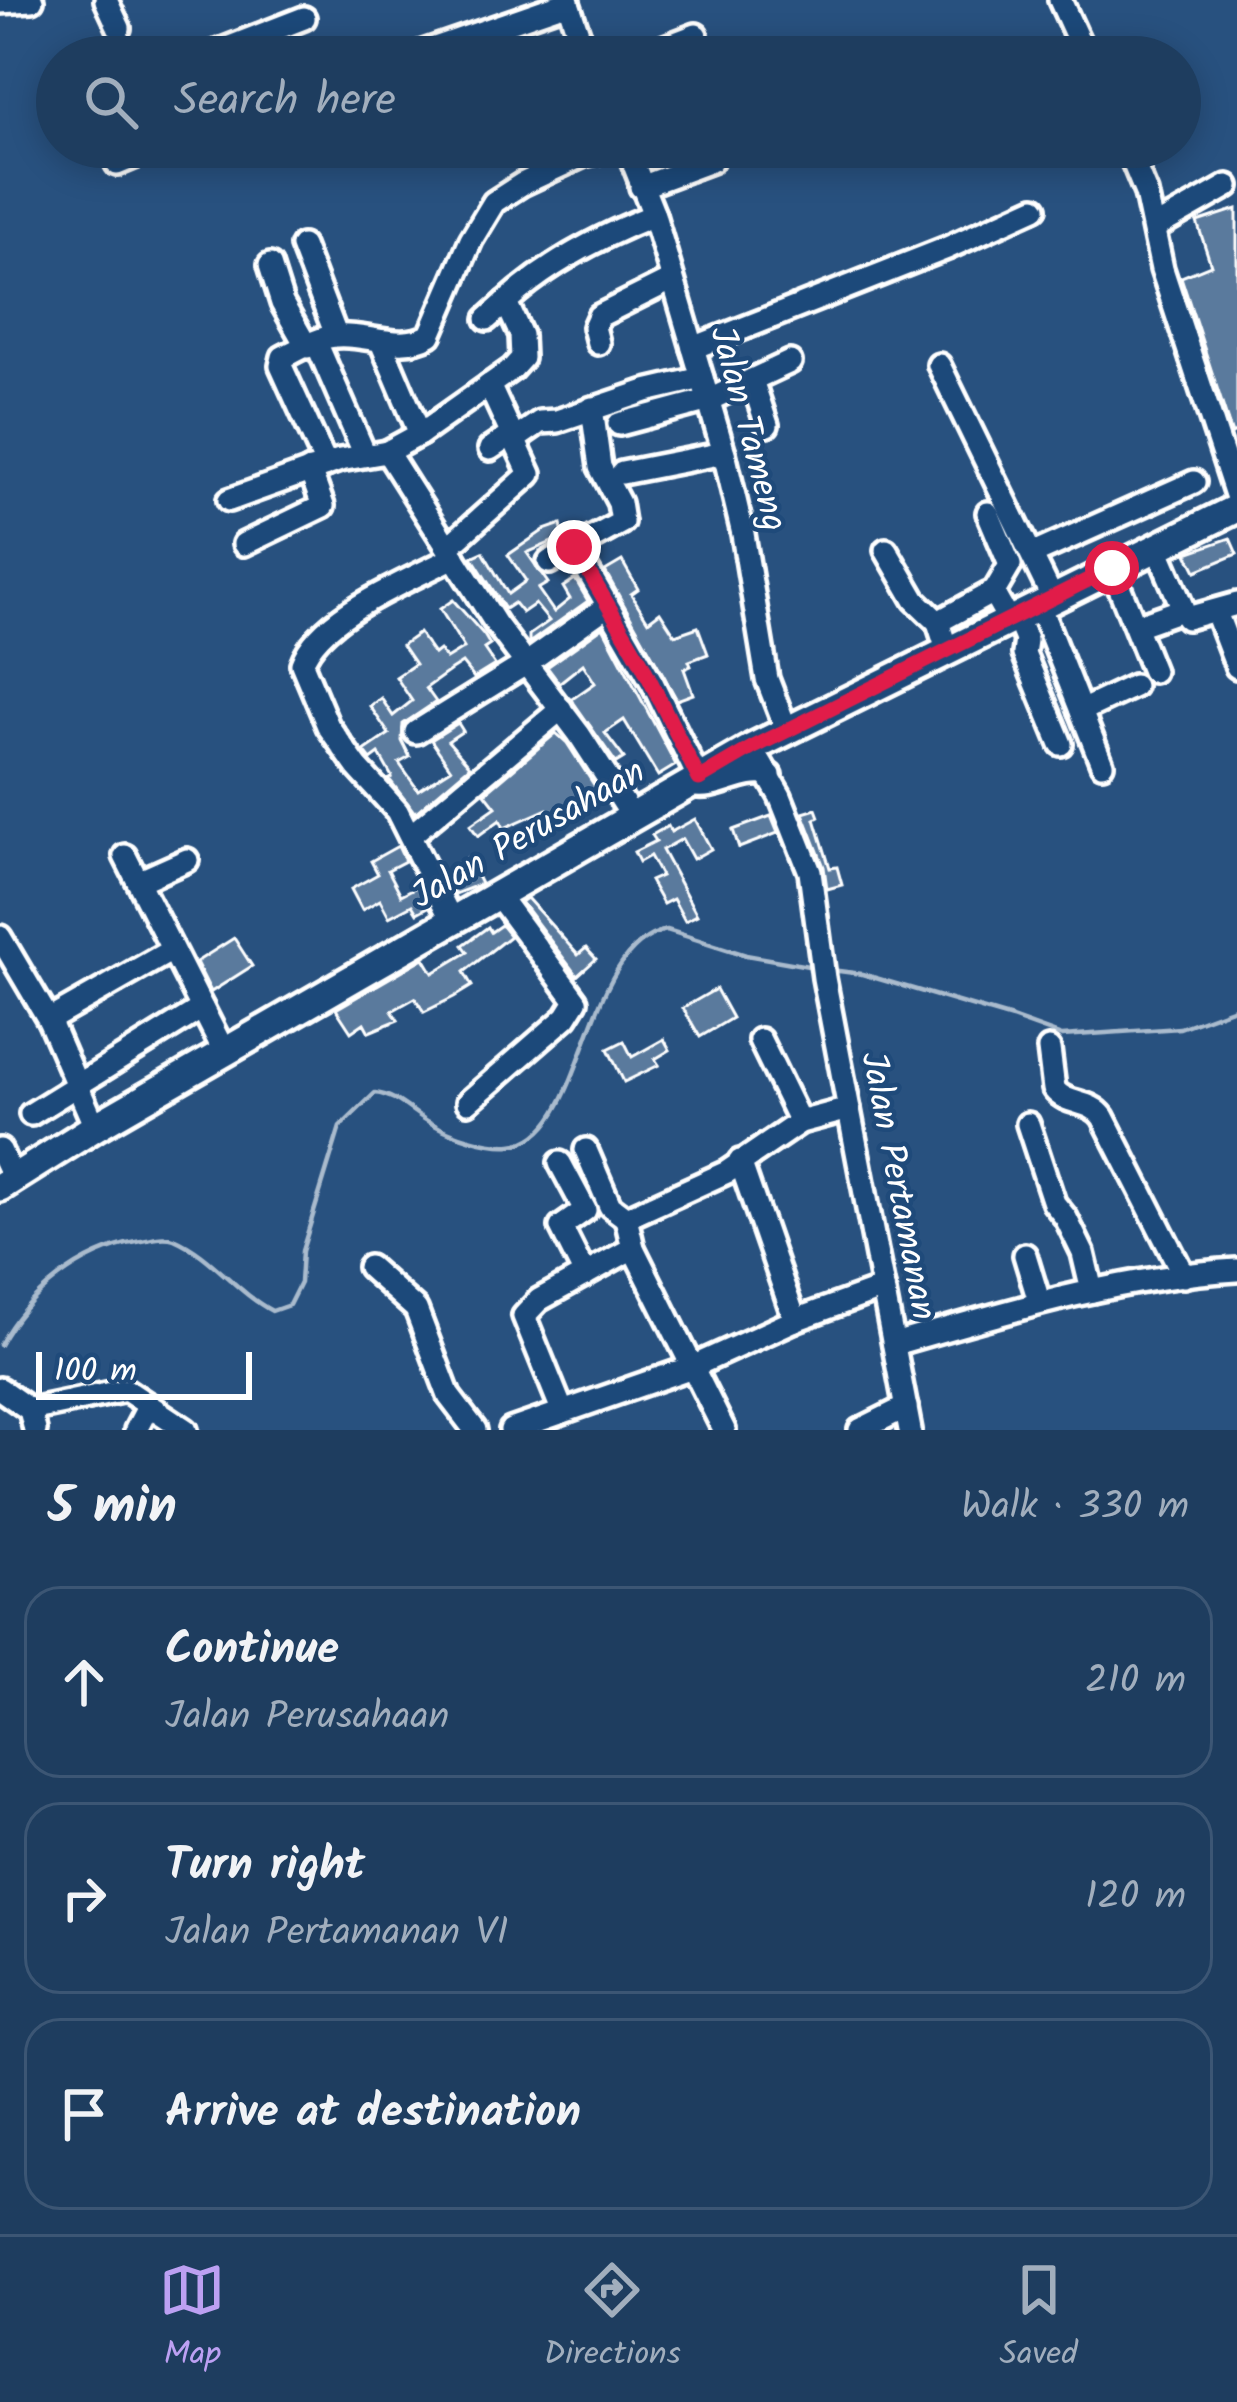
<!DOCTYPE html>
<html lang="en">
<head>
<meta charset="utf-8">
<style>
  body { margin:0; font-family:Kalam,sans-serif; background:#2b4868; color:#f1f3f6 }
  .scale { position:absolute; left:36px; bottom:30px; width:216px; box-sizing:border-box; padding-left:12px; border:6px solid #fff; border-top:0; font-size:33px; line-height:42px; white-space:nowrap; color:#fff; -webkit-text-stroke:9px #1f4a7a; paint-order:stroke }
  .stop { position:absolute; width:36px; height:36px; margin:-27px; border:9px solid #e11d48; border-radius:50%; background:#fff }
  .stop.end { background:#e11d48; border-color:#fff; box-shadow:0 3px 12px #0008 }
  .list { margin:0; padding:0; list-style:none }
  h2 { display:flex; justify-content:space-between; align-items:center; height:156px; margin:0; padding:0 48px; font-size:51px }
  h2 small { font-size:39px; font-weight:400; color:#a1aebd }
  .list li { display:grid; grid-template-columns:78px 1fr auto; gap:36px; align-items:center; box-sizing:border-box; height:192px; margin:0 24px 24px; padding:0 24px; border:3px solid #3c5674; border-radius:36px }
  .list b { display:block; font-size:45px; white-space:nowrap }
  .list p { margin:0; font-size:39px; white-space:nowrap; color:#a1aebd }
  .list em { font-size:39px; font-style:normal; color:#a1aebd }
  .icon { flex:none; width:66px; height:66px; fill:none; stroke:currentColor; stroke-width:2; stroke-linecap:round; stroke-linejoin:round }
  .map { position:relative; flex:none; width:1237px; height:1430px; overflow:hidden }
  .search { position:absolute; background:#1e3d5f; box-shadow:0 6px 30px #0003; left:36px; right:36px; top:36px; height:132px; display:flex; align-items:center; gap:30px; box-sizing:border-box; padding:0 42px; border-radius:66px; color:#a1aebd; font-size:45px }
  .sheet { height:804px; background:#1e3d5f }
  nav { display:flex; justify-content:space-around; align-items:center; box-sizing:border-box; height:168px; border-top:3px solid #3c5674; background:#1e3d5f; font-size:33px; color:#a1aebd }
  nav a { display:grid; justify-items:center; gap:6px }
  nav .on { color:#bca0f2 }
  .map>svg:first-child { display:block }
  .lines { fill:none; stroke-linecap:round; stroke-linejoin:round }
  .stream { stroke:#aabbcd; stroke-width:4.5 }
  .building { fill:#5a7a9d; stroke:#fff; stroke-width:3 }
  .minor-casing { stroke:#fff; stroke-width:30 }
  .major-casing { stroke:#fff; stroke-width:36 }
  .minor { stroke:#1f4a7a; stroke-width:21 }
  .major { stroke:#1f4a7a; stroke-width:27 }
  .route { stroke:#e11d48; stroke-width:15 }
  .labels { text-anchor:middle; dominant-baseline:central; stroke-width:9; stroke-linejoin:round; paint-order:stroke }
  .street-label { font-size:36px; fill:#fff; stroke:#1f4a7a }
</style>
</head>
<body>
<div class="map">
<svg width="1237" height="1430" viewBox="0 0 1237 1430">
  <rect width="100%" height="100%" fill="#28517f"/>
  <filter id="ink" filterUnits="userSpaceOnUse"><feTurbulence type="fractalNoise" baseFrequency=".00833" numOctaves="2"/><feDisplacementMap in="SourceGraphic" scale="24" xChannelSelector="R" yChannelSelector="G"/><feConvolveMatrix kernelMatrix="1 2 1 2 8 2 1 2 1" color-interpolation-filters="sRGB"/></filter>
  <g filter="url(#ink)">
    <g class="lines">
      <g class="stream">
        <polyline points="831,970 862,974 1012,1018 1062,1036 1180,1028 1237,1007"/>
        <path d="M 0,1345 C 27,1294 82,1251 137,1242 C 149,1240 163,1235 174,1239 C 211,1255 236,1292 272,1311 L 289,1305 L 300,1283 L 302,1251 L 340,1127 L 375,1093 C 399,1096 410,1112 431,1123 C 451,1135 489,1147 511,1145 C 588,1138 581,947 667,930 L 746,955 L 814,967"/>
      </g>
    </g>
    <g class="building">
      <polygon points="1237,209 1237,431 1232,434 1181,277 1211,265 1197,222"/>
      <polygon points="561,524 563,537 527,553 548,583 538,589 554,612 570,599 563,587 575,579 588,601 529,643 529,635 549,621 535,604 522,613 514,603 505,609 472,557 483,552 508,594 526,581 508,555 544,530"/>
      <polygon points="1230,538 1237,554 1196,571 1187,553"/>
      <polygon points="622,561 638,589 631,594 648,621 660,612 675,635 698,627 708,654 689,661 691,666 684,669 693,694 677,700 605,571"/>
      <polygon points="453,600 484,635 490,645 484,649 495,665 474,678 462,663 451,670 426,688 436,702 403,724 402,741 410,757 399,763 418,790 451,769 431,740 458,723 463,731 448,741 470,766 415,813 389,779 392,777 379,754 371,760 364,751 389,734 370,706 381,698 393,716 412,701 396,677 415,664 402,645 419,633 434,654 439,650 446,659 464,648 440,609"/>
      <polygon points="603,627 676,765 658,776 624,720 605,733 624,758 616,763 574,703 572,699 595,683 583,664 559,683 547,667"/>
      <polygon points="556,733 567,743 598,791 574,807 578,812 559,826 547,809 504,828 500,820 478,836 470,825 496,807 485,793"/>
      <polygon points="816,809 819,817 815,819 830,868 837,867 842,885 827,889 824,867 803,813"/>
      <polygon points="771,816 778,833 739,848 733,830"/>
      <polygon points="695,819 711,849 693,859 682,839 662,850 697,915 685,921 673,899 663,904 650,881 661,876 650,856 639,862 634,852 656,841 652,835 668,826 671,832"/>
      <polygon points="398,846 405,861 388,870 401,895 418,886 428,907 417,913 412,905 389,917 380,900 362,910 351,889 378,874 371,861"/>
      <polygon points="468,858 481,884 455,894 446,875 452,872 450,868"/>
      <polygon points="527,898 578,955 586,948 596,959 577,976 521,902"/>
      <polygon points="501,925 510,936 464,972 472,986 454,997 424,1012 415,998 392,1011 398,1020 369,1032 364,1023 351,1032 336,1009 424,958 433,973 468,952 463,945 488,927 491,932"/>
      <polygon points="234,938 252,966 211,992 196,962"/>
      <polygon points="716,989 732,1018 700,1037 683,1008"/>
      <polygon points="664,1039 670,1050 655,1059 659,1065 624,1082 608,1049 624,1041 632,1057"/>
    </g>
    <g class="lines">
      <g class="minor-casing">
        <g id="minor">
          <polyline points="106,0 119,28"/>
          <polyline points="567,0 586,57"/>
          <polyline points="1060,0 1086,57"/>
          <polyline points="0,2 32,0"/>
          <polyline points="204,57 304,18"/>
          <polyline points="409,57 568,2"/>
          <polyline points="639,57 696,35"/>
          <polyline points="627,147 654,215 724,453 743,534 767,679 787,731"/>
          <polyline points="1127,147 1146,193 1162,269 1237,498"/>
          <polyline points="117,164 158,147"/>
          <polyline points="641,187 711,161"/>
          <polyline points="1154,228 1228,186"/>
          <polyline points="302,246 336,335"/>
          <polyline points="270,265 282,303 307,347"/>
          <polyline points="487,319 506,302"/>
          <polyline points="316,342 365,455"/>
          <polyline points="381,342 420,434"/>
          <polyline points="598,343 594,327 599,316 671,280"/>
          <polyline points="693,348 947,248 1035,208"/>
          <polyline points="939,365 1053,599"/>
          <polyline points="752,380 767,425"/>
          <polyline points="619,424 709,400 790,362"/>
          <polyline points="514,440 540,422 557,421 646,391 702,378"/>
          <polyline points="490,449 511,435"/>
          <path d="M 326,465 L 281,366 L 283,357 C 298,350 318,337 336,336 C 366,333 401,352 430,335 L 471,240 L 494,202 L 522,184 L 584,155 L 619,147"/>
          <polyline points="622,473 724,453"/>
          <polyline points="229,500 340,460 387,452"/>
          <polyline points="988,513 1010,565 993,594"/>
          <polyline points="244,544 323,506 310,470"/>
          <polyline points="448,547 530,474 489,385"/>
          <polyline points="574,547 653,684 699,779"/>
          <polyline points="1157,548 1187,618 1237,604"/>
          <polyline points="886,550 915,600 938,622"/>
          <polyline points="1033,554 1194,482"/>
          <polyline points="549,562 622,522 619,503 600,467 592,408"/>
          <polyline points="1112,569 1153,671"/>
          <polyline points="1039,605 1102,764"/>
          <polyline points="1216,612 1237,667"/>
          <polyline points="1016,616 1026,640 1024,654 1061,744"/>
          <polyline points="1136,626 1181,610"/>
          <polyline points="947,650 938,622 989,594 995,596 1008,619"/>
          <polyline points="1081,711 1134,686"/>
          <polyline points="416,732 524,665 607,606"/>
          <polyline points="752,748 780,796 810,872 824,978 910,1430"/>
          <path d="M 690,785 C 718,792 741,768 770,775"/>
          <path d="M 632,816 L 579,734 L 496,624 L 387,452 L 420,434 L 512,369 L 522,358 L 521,335 L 506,302 C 548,263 601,236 654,215"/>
          <polyline points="410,836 561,709"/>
          <polyline points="125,856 225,1053"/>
          <polyline points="140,881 187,860"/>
          <path d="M 452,921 L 397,811 L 357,767 L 328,726 L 302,664 C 320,614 409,581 454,557"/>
          <polyline points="0,937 49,1020 95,1127"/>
          <polyline points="49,1020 172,950"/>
          <polyline points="760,1040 800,1122"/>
          <path d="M 1049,1049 L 1054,1089 C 1067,1106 1090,1099 1103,1117 L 1184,1276"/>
          <polyline points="468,1102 566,1017 576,1001 497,894"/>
          <polyline points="31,1114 202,1008"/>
          <polyline points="1028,1124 1054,1203 1066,1218 1083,1253 1092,1291"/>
          <polyline points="0,1150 13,1178"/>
          <polyline points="586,1150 610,1206 626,1218"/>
          <polyline points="740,1161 795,1320"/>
          <polyline points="560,1163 585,1210 561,1227 585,1275"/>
          <polyline points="1025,1255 1039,1301"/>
          <polyline points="369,1267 416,1309 449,1396 475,1430"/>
          <path d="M 894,1344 C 1006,1312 1119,1277 1237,1270"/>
          <polyline points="0,1389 30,1410 35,1430"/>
          <polyline points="30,1410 126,1390 186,1430"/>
          <polyline points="562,1410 524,1316 539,1300 633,1248"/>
          <polyline points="136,1430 149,1405"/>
          <polyline points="511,1430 692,1367 795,1320 883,1288"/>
          <polyline points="724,1430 633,1248 626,1218 727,1172 800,1122 849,1109"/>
          <polyline points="860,1430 906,1407"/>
        </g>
      </g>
      <g class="major-casing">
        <polyline id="major" points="0,1187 95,1127 752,748 1237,508"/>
      </g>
      <use href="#minor" class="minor"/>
      <use href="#major" class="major"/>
    </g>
  </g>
  <g class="lines" filter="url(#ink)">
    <polyline class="route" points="574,547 641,662 699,779 752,748 1112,568"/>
  </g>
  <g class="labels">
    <g class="street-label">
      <text transform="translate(747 429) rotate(75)">Jalan Tameng</text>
      <text transform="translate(529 835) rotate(-30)">Jalan Perusahaan</text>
      <text transform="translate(897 1186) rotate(79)">Jalan Pertamanan</text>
    </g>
  </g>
</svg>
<div class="scale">100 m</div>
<div class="stop" style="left:1112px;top:568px"></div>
<div class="stop end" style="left:574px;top:547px"></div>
<div class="search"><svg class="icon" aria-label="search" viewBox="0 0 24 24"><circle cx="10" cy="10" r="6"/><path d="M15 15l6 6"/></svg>Search here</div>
</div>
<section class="sheet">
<h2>5 min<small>Walk · 330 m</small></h2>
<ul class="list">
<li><svg class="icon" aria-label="ahead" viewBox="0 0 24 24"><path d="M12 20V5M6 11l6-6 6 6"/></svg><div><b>Continue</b><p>Jalan Perusahaan</p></div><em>210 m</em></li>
<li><svg class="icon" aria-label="right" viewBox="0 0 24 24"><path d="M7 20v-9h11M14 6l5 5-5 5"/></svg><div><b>Turn right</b><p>Jalan Pertamanan VI</p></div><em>120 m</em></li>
<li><svg class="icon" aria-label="arrive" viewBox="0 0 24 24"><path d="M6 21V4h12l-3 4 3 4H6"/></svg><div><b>Arrive at destination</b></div></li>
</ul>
</section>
<nav>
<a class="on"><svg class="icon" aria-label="map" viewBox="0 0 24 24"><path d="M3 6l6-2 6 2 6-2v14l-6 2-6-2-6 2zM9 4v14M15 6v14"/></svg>Map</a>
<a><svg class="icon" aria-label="directions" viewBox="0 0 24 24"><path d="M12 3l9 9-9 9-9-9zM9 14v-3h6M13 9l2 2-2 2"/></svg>Directions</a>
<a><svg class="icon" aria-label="saved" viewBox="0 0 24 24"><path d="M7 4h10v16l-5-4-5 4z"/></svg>Saved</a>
</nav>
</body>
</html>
